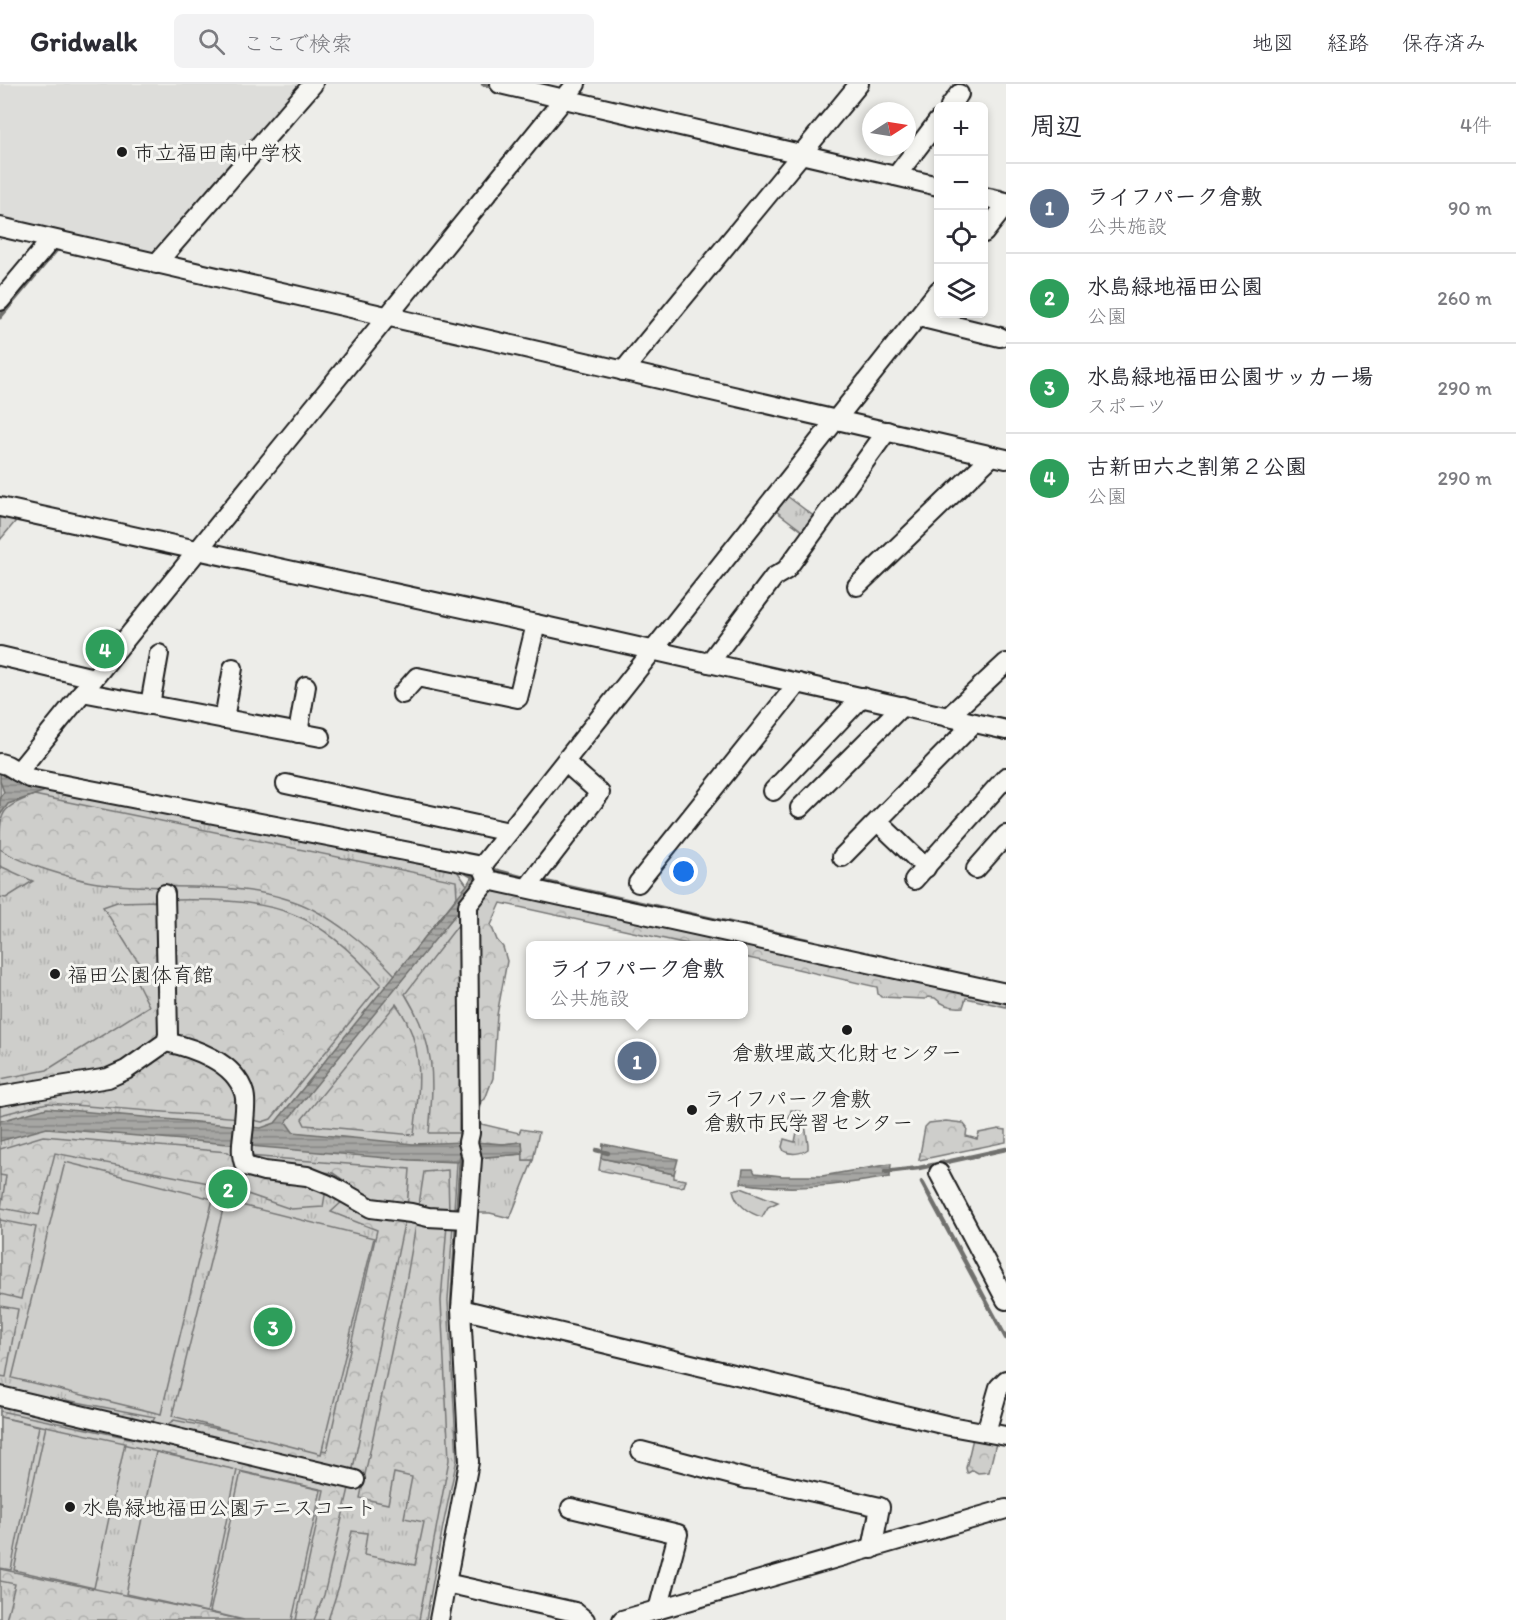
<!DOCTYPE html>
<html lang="ja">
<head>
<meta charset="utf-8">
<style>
  body { margin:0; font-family:Itim,"Klee One",sans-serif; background:#f2f2f3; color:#2b2b33 }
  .controls { position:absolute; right:18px; top:18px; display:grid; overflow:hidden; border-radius:9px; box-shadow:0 3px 9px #0003 }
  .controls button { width:54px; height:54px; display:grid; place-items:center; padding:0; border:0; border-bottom:2px solid #e1e1e2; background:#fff; color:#2b2b33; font:30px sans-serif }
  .compass { position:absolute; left:862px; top:18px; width:54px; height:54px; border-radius:50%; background:#fff; box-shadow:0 3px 9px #0003; rotate:78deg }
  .you { position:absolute; left:684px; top:788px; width:21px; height:21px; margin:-15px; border:4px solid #fff; border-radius:50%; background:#1a73e8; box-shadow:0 0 0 9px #1a73e833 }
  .badge { display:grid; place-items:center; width:39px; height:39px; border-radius:50%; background:#b45309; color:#fff; font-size:20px; font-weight:700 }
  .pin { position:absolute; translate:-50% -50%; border:3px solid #fff; box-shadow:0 2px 6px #0006 }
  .popup { position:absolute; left:526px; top:857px; width:222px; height:78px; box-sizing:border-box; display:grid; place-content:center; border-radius:9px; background:#fff; filter:drop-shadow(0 2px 4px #0005); font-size:20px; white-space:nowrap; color:#7c7c81 }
  .popup b { font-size:22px; color:#2b2b33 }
  .popup::after { content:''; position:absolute; left:50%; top:100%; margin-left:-12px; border:12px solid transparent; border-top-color:#fff }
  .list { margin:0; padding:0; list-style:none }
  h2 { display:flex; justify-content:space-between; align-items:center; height:78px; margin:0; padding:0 24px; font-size:26px }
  h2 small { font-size:20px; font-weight:400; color:#7c7c81 }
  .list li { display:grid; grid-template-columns:39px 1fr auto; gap:18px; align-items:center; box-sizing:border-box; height:90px; padding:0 24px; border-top:2px solid #e1e1e2 }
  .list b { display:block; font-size:22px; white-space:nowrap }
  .list p { margin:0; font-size:20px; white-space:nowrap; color:#7c7c81 }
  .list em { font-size:20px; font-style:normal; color:#7c7c81 }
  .icon { flex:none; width:33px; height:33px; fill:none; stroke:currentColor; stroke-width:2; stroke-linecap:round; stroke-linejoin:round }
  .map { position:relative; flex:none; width:1006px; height:1536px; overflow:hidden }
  header { display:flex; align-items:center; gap:36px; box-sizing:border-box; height:84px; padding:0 30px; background:#fff; border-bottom:2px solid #e1e1e2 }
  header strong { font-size:28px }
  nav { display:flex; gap:33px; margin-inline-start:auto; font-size:21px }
  .search { width:420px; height:54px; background:#f2f2f3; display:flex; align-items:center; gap:15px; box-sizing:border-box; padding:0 21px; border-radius:9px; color:#7c7c81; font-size:22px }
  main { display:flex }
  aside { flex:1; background:#fff }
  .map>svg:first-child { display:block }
  .built { fill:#ddddda }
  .grass { fill:url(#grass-tufts); stroke:#757574; stroke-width:1.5 }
  .forest { fill:url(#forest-crowns); stroke:#757574; stroke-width:1.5 }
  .garden { fill:#cececb; stroke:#757574; stroke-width:1.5 }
  .water { fill:url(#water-rules); stroke:#6f6f6d; stroke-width:1.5 }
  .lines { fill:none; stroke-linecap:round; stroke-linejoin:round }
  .stream { stroke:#6f6f6d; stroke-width:4.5 }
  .minor-casing { stroke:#1c1c1c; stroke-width:22 }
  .minor { stroke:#f6f6f2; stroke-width:18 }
  .poi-dot { fill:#1c1c1c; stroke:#f6f6f2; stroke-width:2 }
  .labels { text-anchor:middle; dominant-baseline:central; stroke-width:6; stroke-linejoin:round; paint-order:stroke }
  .poi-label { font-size:21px; fill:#1c1c1c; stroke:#f6f6f2; text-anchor:start }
</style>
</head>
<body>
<header>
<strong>Gridwalk</strong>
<div class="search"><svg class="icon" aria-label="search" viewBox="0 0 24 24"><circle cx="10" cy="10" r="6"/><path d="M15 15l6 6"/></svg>ここで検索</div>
<nav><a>地図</a><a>経路</a><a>保存済み</a></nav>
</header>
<main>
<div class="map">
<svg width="1006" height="1536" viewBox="0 0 1006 1536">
  <defs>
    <pattern id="grass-tufts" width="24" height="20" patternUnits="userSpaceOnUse" patternTransform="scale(1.5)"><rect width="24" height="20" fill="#cececb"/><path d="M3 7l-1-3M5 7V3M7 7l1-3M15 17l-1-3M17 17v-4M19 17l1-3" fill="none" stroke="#b0b0ae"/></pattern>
    <pattern id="forest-crowns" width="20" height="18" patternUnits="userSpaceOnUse" patternTransform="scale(1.5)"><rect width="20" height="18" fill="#cececb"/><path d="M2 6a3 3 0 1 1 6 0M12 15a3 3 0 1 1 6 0" fill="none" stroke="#b0b0ae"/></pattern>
    <pattern id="water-rules" width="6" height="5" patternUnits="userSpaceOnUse" patternTransform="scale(1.5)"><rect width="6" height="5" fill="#a6a6a3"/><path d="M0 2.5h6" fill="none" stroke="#868684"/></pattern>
  </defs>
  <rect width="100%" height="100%" fill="#edede9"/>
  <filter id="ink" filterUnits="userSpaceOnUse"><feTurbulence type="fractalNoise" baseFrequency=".0167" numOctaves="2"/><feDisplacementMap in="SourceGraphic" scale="12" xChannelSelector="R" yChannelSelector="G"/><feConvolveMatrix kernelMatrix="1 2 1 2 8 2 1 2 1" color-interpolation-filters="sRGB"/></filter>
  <g filter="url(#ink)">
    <polygon class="built" points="0,0 304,0 154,172 0,137"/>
    <g class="grass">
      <polygon points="787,412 816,434 805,449 776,427"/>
      <polygon points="0,433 15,436 15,438 0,456"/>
      <polygon points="102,543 125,548 93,583"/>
      <polygon points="0,690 457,787 467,801 463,845 459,1049 448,1217 457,1375 443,1442 426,1536 0,1536"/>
      <path d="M 791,1026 L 803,1028 L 808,1060 L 808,1065 C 801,1070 791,1071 784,1067 L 782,1063 L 784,1055 L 795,1058 L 799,1038 L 789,1035 Z"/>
      <polygon points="523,1070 523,1076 533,1076 510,1134 490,1129 472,1129 473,1074"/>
    </g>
    <g class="forest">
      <path d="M 34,711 L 456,797 L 457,813 L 395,891 C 369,863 329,829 293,817 C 230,795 163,808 98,799 C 78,796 60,790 41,784 C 26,778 13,774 0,765 C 0,726 0,725 34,711 Z"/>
      <polygon points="0,782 33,797 6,814 0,813"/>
      <path d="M 491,806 L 1006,916 L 1006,923 L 966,914 L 963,923 C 952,924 943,922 935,914 L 928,913 L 925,915 L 881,913 L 878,910 L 877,903 L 744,873 L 744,862 L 692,861 L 501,819 L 491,841 L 497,856 L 503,863 L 507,877 L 497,931 L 493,994 L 485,1015 L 482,1017 L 477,1039 L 519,1049 L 521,1045 L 539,1048 L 533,1076 L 523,1076 L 522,1058 L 503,1060 L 471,1058 L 477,822 Z"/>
      <path d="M 172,816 C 209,815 261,816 295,831 C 326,843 359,875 381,900 L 271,1035 L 262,1038 L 248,1035 L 249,1013 L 176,954 Z"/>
      <polygon points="158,817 159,959 110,990 0,1010 0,995 47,986 149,922 134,892 143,883 132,869 103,823 117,818"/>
      <path d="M 462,836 L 459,1049 L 429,1049 C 434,993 436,960 405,910 Z"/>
      <path d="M 396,920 C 427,962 419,1003 414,1051 L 305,1041 L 302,1035 Z"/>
      <polygon points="166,967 197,971 223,987 240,1012 241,1034 47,1019 0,1031 0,1017"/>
      <polygon points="946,1037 963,1039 967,1044 966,1052 977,1055 979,1049 999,1045 1006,1046 1006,1058 919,1076 925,1043 929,1039"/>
      <polygon points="43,1052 228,1068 250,1087 254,1094 326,1105 323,1123 291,1125 224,1102 55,1069 39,1131 1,1124 6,1092 0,1091 0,1065"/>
      <polygon points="248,1072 410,1085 407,1124 372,1117 358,1106 333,1089 273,1083"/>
      <polygon points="601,1074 674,1090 674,1094 686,1096 684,1102 680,1103 599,1086"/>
      <polygon points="448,1086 449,1131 418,1127 424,1088"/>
      <polygon points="345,1115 405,1135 352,1389 164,1343 174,1336 327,1367 377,1146 331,1128"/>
      <polygon points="417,1135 447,1140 441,1217 449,1376 419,1536 328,1536 339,1502 352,1447 367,1449 364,1471 415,1481 424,1438 404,1434 412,1393 394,1389 388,1420 360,1414 406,1198"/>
      <polygon points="0,1136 36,1143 21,1215 0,1210"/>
      <polygon points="0,1222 18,1225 6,1293 0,1292"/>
      <polygon points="66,1316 155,1333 150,1343 63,1324"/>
      <path d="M 0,1327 L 350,1400 L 324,1511 L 314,1536 L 296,1536 L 324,1406 C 216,1382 109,1356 0,1333 Z"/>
      <polygon points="973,1354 996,1359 989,1388 978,1389 973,1386 968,1389 967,1388 966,1384"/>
      <polygon points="0,1485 244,1536 6,1536 15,1500 0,1497"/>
    </g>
    <g class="garden">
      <polygon points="65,1078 213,1115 161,1330 12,1294"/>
      <path d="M 741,1104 L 778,1118 L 768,1123 L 762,1133 C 748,1129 736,1120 733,1106 Z"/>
      <polygon points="225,1117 374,1154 321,1370 172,1332"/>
      <polygon points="0,1333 39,1342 11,1486 0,1484"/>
      <polygon points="46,1342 125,1359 94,1504 14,1486"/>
      <polygon points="156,1368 237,1386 207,1528 126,1510"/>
      <polygon points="241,1388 321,1406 292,1536 244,1536 210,1528"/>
    </g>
    <g class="water">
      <polygon points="0,685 45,700 43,708 8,720 0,731 0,713 4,708 0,697"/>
      <polygon points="476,785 483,797 286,1038 293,1048 413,1060 464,1058 467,1076 457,1078 410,1076 47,1044 0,1057 0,1037 47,1024 261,1044 275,1039 467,801"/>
      <polygon points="471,1058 503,1060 522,1058 523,1070 473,1074"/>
      <polygon points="603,1060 678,1075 674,1090 601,1074"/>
      <path d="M 891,1080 L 890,1093 C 839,1101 792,1108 741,1099 L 743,1085 L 753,1085 L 755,1089 L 782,1092 L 822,1092 Z"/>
    </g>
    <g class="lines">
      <g class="stream">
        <polyline points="483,0 495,3"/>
        <polyline points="984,104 1001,107"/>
        <polyline points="0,233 57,165"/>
        <polyline points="460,785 476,794"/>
        <polyline points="490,785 524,794"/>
        <polyline points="541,797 807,856"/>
        <polyline points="596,1066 608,1069"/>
        <polyline points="885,1088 919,1084 1006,1065"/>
        <polyline points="922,1098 1006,1254"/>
        <polyline points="457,1131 461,1073"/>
        <polyline points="452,1233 452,1219 457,1139"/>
      </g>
      <g class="minor-casing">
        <g id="minor">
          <polyline points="500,0 938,102"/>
          <polyline points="950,22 959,10"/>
          <polyline points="896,92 938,37"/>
          <polyline points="984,113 1006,118"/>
          <polyline points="0,143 1006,375"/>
          <polyline points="984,149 1006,121"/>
          <polyline points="156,180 313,0"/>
          <polyline points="0,217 51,156"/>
          <polyline points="919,233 1000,253"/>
          <polyline points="623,287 859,0"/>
          <polyline points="0,423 536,540 1006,646"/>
          <polyline points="857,502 992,372"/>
          <polyline points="0,572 94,594"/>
          <polyline points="709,579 774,493 786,486 887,347"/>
          <polyline points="82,608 321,653"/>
          <polyline points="402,610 417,593 518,614 536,540"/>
          <polyline points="150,621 159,570"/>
          <polyline points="948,633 1006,579"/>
          <polyline points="224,635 233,584"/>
          <polyline points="298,649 306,602"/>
          <polyline points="0,679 7,681 29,694 482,782 488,796 1006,909"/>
          <polyline points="18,688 576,0"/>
          <polyline points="286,700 509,748"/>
          <polyline points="773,707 862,613"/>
          <polyline points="800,724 902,622"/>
          <polyline points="878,738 926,784"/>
          <polyline points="842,773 974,639"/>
          <polyline points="482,782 938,207"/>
          <polyline points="976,785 1006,751"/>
          <polyline points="914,796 1006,693"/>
          <polyline points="638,799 798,599"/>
          <polyline points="527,804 600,709 565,678"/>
          <path d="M 166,958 C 194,964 235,978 244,1009 C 247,1018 244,1031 244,1041 C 243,1055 239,1068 245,1082 L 264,1087 L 307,1092 L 332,1102 L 371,1124 L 411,1129 L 428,1133 L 467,1135"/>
          <polyline points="0,1012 108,994 126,986 166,958 168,951 165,810"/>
          <polyline points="939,1089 1006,1216"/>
          <polyline points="461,1225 950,1342 1006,1352"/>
          <polyline points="0,1312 355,1396"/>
          <polyline points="986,1348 999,1303 1006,1296"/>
          <polyline points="641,1367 747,1395 765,1397 880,1423 872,1465"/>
          <polyline points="571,1424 678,1450 658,1526"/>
          <polyline points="446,1499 575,1528 585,1536"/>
          <polyline points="439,1536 469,1378 461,1225 472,1075 468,1058 470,1049 468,821 488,796"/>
          <polyline points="622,1536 1006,1425"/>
        </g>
      </g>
      <use href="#minor" class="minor"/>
    </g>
  </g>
  <g class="poi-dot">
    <circle cx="122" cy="68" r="6"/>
    <circle cx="55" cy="890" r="6"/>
    <circle cx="847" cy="946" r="6"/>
    <circle cx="692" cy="1026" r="6"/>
    <circle cx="70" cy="1423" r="6"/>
  </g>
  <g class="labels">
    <g class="poi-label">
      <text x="134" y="68">市立福田南中学校</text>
      <text x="67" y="890">福田公園体育館</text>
      <text x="847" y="968" text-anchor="middle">倉敷埋蔵文化財センター</text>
      <text x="704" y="1014">ライフパーク倉敷<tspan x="704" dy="24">倉敷市民学習センター</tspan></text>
      <text x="82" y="1423">水島緑地福田公園テニスコート</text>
    </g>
  </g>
</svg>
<div class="controls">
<button>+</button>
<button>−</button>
<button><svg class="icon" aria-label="locate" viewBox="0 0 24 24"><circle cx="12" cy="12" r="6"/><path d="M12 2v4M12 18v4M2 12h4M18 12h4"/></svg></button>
<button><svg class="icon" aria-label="layers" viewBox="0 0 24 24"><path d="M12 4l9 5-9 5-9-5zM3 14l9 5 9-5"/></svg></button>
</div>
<svg class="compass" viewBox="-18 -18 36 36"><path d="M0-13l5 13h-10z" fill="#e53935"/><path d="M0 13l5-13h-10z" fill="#7c7c81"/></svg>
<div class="you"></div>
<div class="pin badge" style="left:637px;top:977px;background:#5c6f8a">1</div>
<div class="popup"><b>ライフパーク倉敷</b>公共施設</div>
<div class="pin badge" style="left:228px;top:1105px;background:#2e9e5b">2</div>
<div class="pin badge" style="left:273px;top:1243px;background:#2e9e5b">3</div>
<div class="pin badge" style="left:105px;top:565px;background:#2e9e5b">4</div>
</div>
<aside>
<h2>周辺<small>4件</small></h2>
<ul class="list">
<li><span class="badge" style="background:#5c6f8a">1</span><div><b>ライフパーク倉敷</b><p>公共施設</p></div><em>90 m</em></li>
<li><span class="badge" style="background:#2e9e5b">2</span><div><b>水島緑地福田公園</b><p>公園</p></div><em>260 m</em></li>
<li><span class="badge" style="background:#2e9e5b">3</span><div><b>水島緑地福田公園サッカー場</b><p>スポーツ</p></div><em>290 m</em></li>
<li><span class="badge" style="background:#2e9e5b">4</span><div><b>古新田六之割第２公園</b><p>公園</p></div><em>290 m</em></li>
</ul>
</aside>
</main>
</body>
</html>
